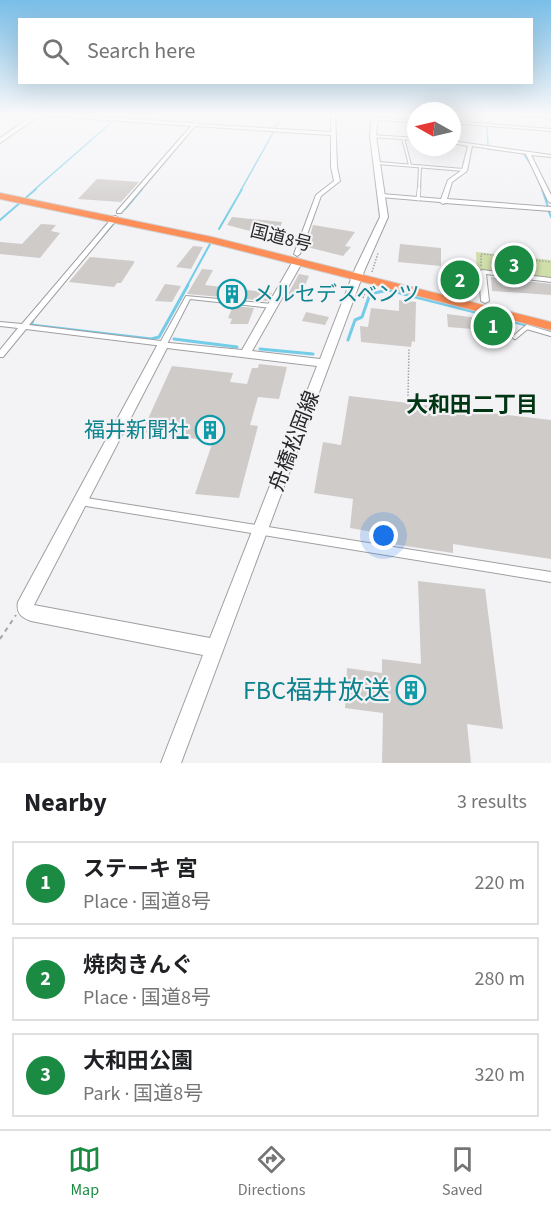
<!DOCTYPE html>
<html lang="en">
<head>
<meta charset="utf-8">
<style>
  body { margin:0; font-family:"Source Sans 3","Noto Sans JP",sans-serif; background:#f6f6f6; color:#202124 }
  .compass { position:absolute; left:407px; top:102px; width:54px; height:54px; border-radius:50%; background:#fff; box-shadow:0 6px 24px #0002; rotate:278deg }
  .you { position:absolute; left:384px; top:536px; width:21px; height:21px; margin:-15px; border:4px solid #fff; border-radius:50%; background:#1a73e8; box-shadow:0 0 0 9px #1a73e833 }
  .badge { display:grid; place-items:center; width:39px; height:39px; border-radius:50%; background:#1b8b44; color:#fff; font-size:20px; font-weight:700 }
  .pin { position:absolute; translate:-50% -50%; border:3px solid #fff; box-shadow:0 2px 6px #0006 }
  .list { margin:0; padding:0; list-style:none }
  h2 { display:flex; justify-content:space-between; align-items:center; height:78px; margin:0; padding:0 24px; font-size:26px }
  h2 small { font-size:20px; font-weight:400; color:#757577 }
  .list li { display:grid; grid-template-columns:39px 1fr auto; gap:18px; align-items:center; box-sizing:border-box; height:84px; margin:0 12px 12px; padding:0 12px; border:2px solid #e0e0e0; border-radius:0px }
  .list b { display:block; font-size:22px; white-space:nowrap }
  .list p { margin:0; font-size:20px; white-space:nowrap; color:#757577 }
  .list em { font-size:20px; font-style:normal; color:#757577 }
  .icon { flex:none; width:33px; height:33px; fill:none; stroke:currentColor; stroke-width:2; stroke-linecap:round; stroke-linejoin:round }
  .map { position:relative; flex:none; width:551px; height:763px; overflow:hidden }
  .search { position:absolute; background:#fff; box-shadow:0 6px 24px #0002; left:18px; right:18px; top:18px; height:66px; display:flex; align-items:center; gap:15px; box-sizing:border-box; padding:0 21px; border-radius:0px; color:#757577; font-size:22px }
  .sheet { height:366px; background:#fff }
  nav { display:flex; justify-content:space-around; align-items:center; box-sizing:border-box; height:84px; border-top:2px solid #e0e0e0; background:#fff; font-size:16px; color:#757577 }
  nav a { display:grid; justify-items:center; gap:3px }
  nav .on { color:#1b8b44 }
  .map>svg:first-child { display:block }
  .green { fill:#d0deaa }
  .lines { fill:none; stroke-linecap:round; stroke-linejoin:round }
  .stream-far2 { stroke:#74cde8; stroke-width:1.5 }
  .stream-far1 { stroke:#74cde8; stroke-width:2 }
  .stream { stroke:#74cde8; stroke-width:3 }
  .building { fill:#cecbc9 }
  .lane-far2-casing { stroke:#9f9fa2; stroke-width:4 }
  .lane-far1-casing { stroke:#9f9fa2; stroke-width:4.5 }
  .lane-casing { stroke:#9f9fa2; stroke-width:6 }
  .street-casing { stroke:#9f9fa2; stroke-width:2 }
  .secondary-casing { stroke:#9f9fa2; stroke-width:2 }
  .highway-casing { stroke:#cfcfd0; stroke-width:2 }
  .path-far1 { stroke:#a5a4a7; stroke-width:1.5; stroke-dasharray:1.5 1.5; stroke-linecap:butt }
  .path { stroke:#a5a4a7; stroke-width:2; stroke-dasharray:4.5 4.5; stroke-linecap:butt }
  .lane-far2 { stroke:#fff; stroke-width:2 }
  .lane-far1 { stroke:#fff; stroke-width:3 }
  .lane { stroke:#fff; stroke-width:4 }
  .street { fill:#fff; fill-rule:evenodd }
  .secondary { fill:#fff; fill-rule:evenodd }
  .highway { fill:#fe8e57; fill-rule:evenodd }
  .labels { text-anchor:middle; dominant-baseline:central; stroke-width:4.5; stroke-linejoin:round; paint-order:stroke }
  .far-street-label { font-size:18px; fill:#272728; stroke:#f3f2f5 }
  .culture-label { font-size:21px; fill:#0d838f; stroke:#f3f2f5; text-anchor:start }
  .street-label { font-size:21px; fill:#272728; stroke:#f3f2f5 }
  .neighbourhood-label { font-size:22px; font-weight:bold; fill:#003513; stroke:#f3f2f5 }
  .near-culture-label { font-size:26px; fill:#0d838f; stroke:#f3f2f5; text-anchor:end }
</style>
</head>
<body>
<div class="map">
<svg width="551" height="763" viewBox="0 0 551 763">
  <rect width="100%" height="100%" fill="#f3f2f5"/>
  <polygon class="green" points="476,252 551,260 551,279 477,271"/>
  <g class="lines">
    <g class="stream-far2">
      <polyline points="488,125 490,114 500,114"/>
      <polyline points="487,127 488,146"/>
      <polyline points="275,128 283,114"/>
      <polyline points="488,149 523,153 531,165"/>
      <polyline points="542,187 543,190"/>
      <polyline points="34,190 121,114"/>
      <polyline points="141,190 185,138"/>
      <polyline points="241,190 274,131"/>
    </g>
    <g class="stream-far1">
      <polyline points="542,189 548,207"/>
      <polyline points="125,209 142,189"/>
      <polyline points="549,212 551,217"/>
      <polyline points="0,220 36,189"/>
      <polyline points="219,229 242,189"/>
      <polyline points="95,245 114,223"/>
      <polyline points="187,286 210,244"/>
    </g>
    <g class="stream">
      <polyline points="33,320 31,325 151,339 159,337 188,285"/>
      <polyline points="536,328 551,332"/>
      <polyline points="174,339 237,347"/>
      <polyline points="348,340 355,320 362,317 370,294 388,290 530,326"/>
      <polyline points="260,349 313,354"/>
    </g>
  </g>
  <g class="building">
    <polygon points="97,179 139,182 121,202 78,199"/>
    <polygon points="232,217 282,222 279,231 251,228 250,231 227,225"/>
    <polygon points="41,224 56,225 51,231 60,233 40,258 0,254 0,242 22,244"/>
    <polygon points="313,225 355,232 345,246 351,247 343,256 307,247"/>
    <polygon points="400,244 441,248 441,266 398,262"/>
    <polygon points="193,246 203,247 191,269 176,267"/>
    <polygon points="90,257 134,261 134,263 121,283 117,283 114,287 69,282"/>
    <polygon points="202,269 213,270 205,285 272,293 267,301 187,294"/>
    <polygon points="299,274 309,276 301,295 288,294"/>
    <polygon points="448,274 471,276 472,286 449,284"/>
    <polygon points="491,277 551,284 551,295 492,291"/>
    <polygon points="165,284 181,286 172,302 155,301"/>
    <polygon points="399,300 416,302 415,342 412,341 411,347 361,342 360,326 368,327 371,308 399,311"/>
    <polygon points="233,306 254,308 248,324 230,324 232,319 228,318"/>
    <polygon points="306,312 329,317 325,325 302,321"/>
    <polygon points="447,314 493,320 495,331 448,327"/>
    <polygon points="259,364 287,367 279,399 258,397 250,425 258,426 239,498 195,494 213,441 142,432 172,366 233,373 230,382 247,384 252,368 258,368"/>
    <polygon points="349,396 551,420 551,559 453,544 453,553 379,542 379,533 350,528 353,499 314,493 323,442 341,445"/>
    <polygon points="418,581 485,589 503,729 467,724 471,763 382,763 383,713 345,708 347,668 382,673 382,659 421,664"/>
  </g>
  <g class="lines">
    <g class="lane-far2-casing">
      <g id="lane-far2">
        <polyline points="375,119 416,121"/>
        <polyline points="403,138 410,165"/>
        <polyline points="378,163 464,170"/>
        <polyline points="419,190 420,166"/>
      </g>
    </g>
    <g class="lane-far1-casing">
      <polyline id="lane-far1" points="418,199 419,189"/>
    </g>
    <g class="lane-casing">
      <polyline id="lane" points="515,337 527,327 551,334"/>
    </g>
    <g class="street-casing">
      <g id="street">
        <polygon points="34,114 50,114 193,123 201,114 205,114 197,124 331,132 331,114 335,114 337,167 340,181 321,196 300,254 297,256 294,254 316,195 334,181 331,167 331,135 195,126 121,213 117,213 117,211 191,126 36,115"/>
        <polygon points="411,114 415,114 416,135 414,134"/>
        <polygon points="497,114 551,116 551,118 499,115"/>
        <polygon points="452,121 551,129 551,131 452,123"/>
        <polygon points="373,135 416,138 416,140 371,137 371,136"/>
        <polygon points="452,141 551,155 551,157 531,155 551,195 551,203 548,201 526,154 472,146 467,171 452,182 447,199 551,207 551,211 445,203 443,204 440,202 380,197 380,195 382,194 441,199 448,180 462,170 468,146 452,143"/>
        <polygon points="115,216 117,217 117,219 29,325 161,341 186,296 272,304 276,306 272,308 190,299 167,344 163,346 26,329 3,357 0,357 0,350 18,328 0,326 0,322 22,324 113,217"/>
        <polygon points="482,270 551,278 551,282 486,274 489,301 485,303 481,301 479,272"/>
        <polygon points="80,497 551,572 551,582 80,505 76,504 75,501 76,498"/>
      </g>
    </g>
    <g class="secondary-casing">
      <g id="secondary">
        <polygon points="35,114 42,114 0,143 0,138"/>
        <path d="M 372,114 L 378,114 L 376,136 L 388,217 L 365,269 L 181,763 L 161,763 L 203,655 L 31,621 C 21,617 16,613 18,602 L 159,342 L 242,350 L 293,261 L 298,258 L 303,261 L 252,351 L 320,359 L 355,269 L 380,217 L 370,136 ZM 167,348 L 317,366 L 210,638 L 34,605 Z"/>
      </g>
    </g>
    <g class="highway-casing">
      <polygon id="highway" points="0,193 212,237 551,322 551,330 211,243 0,199"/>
    </g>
    <g class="path-far1">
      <polyline points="481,266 481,254 506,256"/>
      <polyline points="517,268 530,269"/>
      <polyline points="517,268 509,265 506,256 532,260"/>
      <polyline points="529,268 527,264 532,260 551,262"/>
      <polyline points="372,272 378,253"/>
      <polyline points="363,298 367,288"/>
      <polyline points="408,396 409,349"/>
    </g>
    <polyline class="path" points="0,639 16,615"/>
    <use href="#lane-far2" class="lane-far2"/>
    <use href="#lane-far1" class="lane-far1"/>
    <use href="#lane" class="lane"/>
    <use href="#street" class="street"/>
    <use href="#secondary" class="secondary"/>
    <use href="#highway" class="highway"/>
  </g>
  <linearGradient id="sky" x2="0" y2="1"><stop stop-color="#79bee8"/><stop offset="0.52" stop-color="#faf9fa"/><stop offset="1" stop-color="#faf9fa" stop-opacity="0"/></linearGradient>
  <rect width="551" height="221" fill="url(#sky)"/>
  <defs>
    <g id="building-ring" transform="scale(1.5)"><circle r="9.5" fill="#f3f2f5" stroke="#0f9aa8" stroke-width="1.5"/><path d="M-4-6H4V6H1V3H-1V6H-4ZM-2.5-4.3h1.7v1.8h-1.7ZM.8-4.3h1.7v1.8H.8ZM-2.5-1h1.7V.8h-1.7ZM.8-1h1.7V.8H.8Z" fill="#0f9aa8"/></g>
  </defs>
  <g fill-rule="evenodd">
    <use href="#building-ring" x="232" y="294"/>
    <use href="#building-ring" x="210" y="430"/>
    <use href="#building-ring" x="411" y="690"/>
  </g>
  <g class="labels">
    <g class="far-street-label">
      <text transform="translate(281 238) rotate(14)">国道8号</text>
    </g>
    <g class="culture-label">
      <text x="253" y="294">メルセデスベンツ</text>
      <text x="189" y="430" text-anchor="end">福井新聞社</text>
    </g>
    <g class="street-label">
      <text transform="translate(294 441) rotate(-69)">舟橋松岡線</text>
    </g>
    <g class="neighbourhood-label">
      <text x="472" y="405">大和田二丁目</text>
    </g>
    <g class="near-culture-label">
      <text x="390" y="690">FBC福井放送</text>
    </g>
  </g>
</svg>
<svg class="compass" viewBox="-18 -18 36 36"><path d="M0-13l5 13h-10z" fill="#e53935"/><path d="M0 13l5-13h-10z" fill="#757577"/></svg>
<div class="you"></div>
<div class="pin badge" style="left:493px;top:326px">1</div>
<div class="pin badge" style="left:460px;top:280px">2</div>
<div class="pin badge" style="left:514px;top:265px">3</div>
<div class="search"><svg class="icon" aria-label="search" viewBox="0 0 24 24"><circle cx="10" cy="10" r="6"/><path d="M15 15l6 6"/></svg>Search here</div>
</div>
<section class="sheet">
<h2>Nearby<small>3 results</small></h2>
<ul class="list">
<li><span class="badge">1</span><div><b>ステーキ 宮</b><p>Place · 国道8号</p></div><em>220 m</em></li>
<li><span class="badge">2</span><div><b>焼肉きんぐ</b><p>Place · 国道8号</p></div><em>280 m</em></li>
<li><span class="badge">3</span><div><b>大和田公園</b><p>Park · 国道8号</p></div><em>320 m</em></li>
</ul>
</section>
<nav>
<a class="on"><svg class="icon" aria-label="map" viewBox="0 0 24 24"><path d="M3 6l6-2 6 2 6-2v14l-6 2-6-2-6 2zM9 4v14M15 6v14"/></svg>Map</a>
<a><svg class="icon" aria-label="directions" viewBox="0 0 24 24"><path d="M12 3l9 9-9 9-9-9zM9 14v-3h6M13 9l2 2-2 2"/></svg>Directions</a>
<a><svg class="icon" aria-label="saved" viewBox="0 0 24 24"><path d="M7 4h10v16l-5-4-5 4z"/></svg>Saved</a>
</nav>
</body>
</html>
